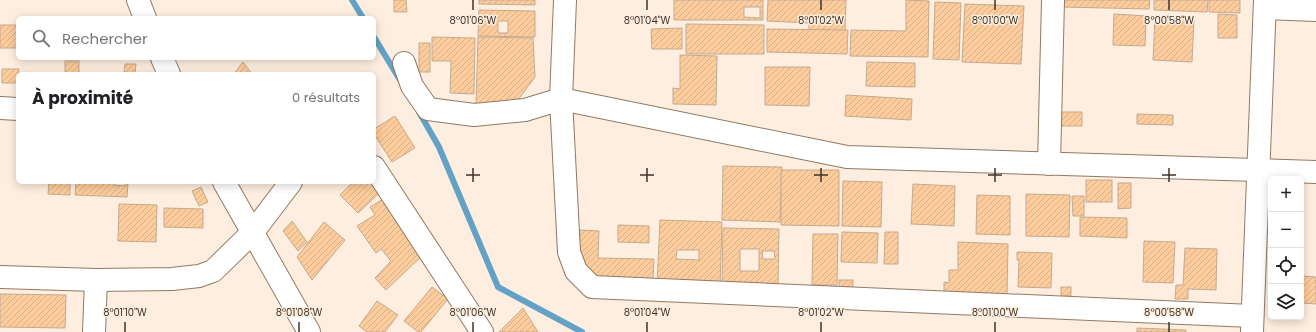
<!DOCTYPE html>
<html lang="fr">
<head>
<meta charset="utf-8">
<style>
  body { margin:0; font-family:Poppins,sans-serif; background:#f6f6f6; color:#202124 }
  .controls { position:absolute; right:12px; bottom:12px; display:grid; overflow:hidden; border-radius:6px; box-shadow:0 2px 10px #0003 }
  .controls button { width:36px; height:36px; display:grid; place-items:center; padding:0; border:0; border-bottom:1px solid #e0e0e0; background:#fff; color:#202124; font:20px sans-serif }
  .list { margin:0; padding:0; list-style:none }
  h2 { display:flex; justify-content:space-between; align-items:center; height:52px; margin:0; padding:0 16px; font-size:17px }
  h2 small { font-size:13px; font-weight:400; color:#757577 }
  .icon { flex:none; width:22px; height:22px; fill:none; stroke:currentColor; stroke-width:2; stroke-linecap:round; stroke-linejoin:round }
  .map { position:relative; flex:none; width:1316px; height:332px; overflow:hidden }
  .search { position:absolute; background:#fff; box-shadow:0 2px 10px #0003; left:16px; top:16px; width:360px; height:44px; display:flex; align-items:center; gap:10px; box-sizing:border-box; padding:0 14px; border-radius:6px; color:#757577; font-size:15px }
  .panel { position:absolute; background:#fff; box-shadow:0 2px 10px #0003; left:16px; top:72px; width:360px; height:112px; border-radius:6px }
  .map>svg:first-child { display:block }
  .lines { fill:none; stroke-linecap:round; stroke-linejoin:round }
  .stream { stroke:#62a2c6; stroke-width:6 }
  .building { fill:url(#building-hatch); stroke:#c3aa91; fill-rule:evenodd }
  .street-casing { stroke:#927a62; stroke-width:24 }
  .street { stroke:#fff; stroke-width:22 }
  .ticks { fill:none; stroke:#3e342a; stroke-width:1.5 }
  .ticks-label { font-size:10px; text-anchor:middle; fill:#3e342a; stroke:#feeedf; stroke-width:3; stroke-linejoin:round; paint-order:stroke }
</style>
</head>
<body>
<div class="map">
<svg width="1316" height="332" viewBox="0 0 1316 332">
  <defs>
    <pattern id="building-hatch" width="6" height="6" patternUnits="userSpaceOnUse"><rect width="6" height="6" fill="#fdcc9c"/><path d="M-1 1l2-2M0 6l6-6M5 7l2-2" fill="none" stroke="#dab087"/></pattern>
  </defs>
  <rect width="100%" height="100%" fill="#feeedf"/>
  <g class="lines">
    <g class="stream">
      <polyline points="352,0 363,18"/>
      <polyline points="374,37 400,80"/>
      <polyline points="419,112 439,147 498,287 582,332"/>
    </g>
  </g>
  <g class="building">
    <polygon points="394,0 406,0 407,12 394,12"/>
    <polygon points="479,0 535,0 535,5 479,4"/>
    <path d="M 674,0 L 763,0 L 763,20 L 674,20 ZM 744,7 L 760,7 L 760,18 L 744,17 Z"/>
    <polygon points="768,0 846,0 845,31 809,30 809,23 767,21"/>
    <polygon points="906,0 929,1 928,57 850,56 851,30 906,31"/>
    <polygon points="1063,0 1150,0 1149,9 1062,7"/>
    <polygon points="1154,0 1208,0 1207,12 1154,10"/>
    <polygon points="1209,0 1240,0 1240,13 1209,12"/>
    <polygon points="935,2 961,3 959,60 933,59"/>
    <polygon points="965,4 1024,6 1021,64 962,62"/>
    <path d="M 479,10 L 535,11 L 535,37 L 478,36 ZM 498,21 L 508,21 L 508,33 L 498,33 Z"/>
    <polygon points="1114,14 1146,16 1145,46 1113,45"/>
    <polygon points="1218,14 1237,15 1237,38 1218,38"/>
    <polygon points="1155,17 1194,19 1192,62 1153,60"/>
    <polygon points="686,24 764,25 764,54 686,54"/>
    <rect x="0" y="25" width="18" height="23"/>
    <polygon points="682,28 682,49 652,49 651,29"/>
    <polygon points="767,29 848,30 847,54 767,52"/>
    <polygon points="432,37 475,38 474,94 450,93 451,61 432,61"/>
    <polygon points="478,37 533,38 535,77 515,104 476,104"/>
    <rect x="419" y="43" width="11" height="29"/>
    <polygon points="680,55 717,56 716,105 673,104 673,88 680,89"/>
    <rect x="65" y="61" width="14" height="13"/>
    <polygon points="243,62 252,74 234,74"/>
    <polygon points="867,62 915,63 915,87 866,86"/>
    <polygon points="125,64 136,64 135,73 124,72"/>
    <polygon points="765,67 810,67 809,106 765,105"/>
    <polygon points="2,69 19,69 18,83 2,83"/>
    <polygon points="846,95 912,99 911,120 845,116"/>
    <polygon points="1060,112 1082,112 1082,126 1059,126"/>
    <polygon points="1137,114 1173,115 1173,125 1137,124"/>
    <polygon points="395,116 415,148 392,162 374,134 374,129"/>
    <polygon points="723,166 782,167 780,222 722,220"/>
    <polygon points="781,170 839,170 839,226 781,225"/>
    <rect x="1086" y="180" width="26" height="22"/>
    <polygon points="843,181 882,182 881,227 842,226"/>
    <polygon points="49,182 70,182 70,195 48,194"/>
    <polygon points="76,182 115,182 114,185 125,186 125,182 128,182 127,197 75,195"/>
    <polygon points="353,182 374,182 386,187 358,213 340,195"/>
    <polygon points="1118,183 1131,183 1131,208 1118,209"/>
    <polygon points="913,184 955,186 954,226 911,224"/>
    <polygon points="201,187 208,202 199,206 192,191"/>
    <polygon points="1026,194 1070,195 1069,237 1026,236"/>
    <polygon points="977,195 1010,196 1010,235 976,234"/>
    <polygon points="1072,196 1084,196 1084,216 1073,216"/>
    <polygon points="383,199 426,252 386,290 375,278 391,261 381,249 376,253 357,226 375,215 370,207"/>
    <polygon points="119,204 157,205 156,242 118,241"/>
    <polygon points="164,208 203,209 203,228 164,227"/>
    <polygon points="1080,217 1127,218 1127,238 1080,236"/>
    <path d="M 660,220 L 722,222 L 720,286 L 657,284 ZM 677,250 L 699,250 L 699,260 L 676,259 Z"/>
    <polygon points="292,221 307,242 298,251 283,231"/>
    <polygon points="324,222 345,240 312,280 297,257"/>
    <polygon points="618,225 649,226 649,243 618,242"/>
    <path d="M 723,228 L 779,229 L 778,284 L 722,283 ZM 740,249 L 759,249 L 759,271 L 740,271 ZM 762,251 L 774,251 L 775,259 L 763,259 Z"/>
    <polygon points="580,230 599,231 598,258 654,259 653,280 590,279 579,258"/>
    <polygon points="842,232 878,233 877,263 841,262"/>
    <polygon points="885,232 898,232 898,264 884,264"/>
    <polygon points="813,234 838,234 837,285 812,285"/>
    <polygon points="1144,241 1175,242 1173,283 1143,282"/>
    <polygon points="958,242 1008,244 1007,296 944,294 944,282 949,283 949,270 958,270"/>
    <polygon points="1185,248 1217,249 1216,290 1188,289 1188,299 1175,299 1176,285 1183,285"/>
    <polygon points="1017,252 1052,253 1051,288 1018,287 1019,260 1017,260"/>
    <polygon points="1303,276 1316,277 1316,304 1302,303"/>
    <rect x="839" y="280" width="14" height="7"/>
    <polygon points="432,287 448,299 421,332 418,332 404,321"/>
    <rect x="1061" y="287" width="10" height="9"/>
    <polygon points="0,294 66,295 65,328 0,327"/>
    <polygon points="377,301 398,315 385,332 367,332 359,326"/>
    <polygon points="523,308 538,332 499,332"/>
    <polygon points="1137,328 1186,330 1186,332 1137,332"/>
  </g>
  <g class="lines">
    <g class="street-casing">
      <g id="street">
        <polyline points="138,0 145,18"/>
        <polyline points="565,0 561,99 569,252 576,271 592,287 1252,316"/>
        <polyline points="1265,8 1316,10"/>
        <polyline points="162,58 169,74"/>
        <polyline points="404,63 412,86 428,109 474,115 525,110 561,99 847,157 1316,172"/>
        <polyline points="0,108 18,109"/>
        <polyline points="1049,164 1053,0"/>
        <polyline points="374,167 482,332"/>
        <polyline points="224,182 309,332"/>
        <polyline points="0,277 96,280 172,279 199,276 213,271 253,232 291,182"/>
        <polyline points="94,332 96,280"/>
        <polyline points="1252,332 1265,0"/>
      </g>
    </g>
    <use href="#street" class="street"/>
  </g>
  <path class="ticks" d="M 473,0 L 473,10M 647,0 L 647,10M 821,0 L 821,10M 995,0 L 995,10M 1169,0 L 1169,10M 473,168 L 473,182M 647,168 L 647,182M 821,168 L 821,182M 995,168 L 995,182M 1169,168 L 1169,182M 466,175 L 480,175M 640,175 L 654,175M 814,175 L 828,175M 988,175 L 1002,175M 1162,175 L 1176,175M 125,322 L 125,332M 299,322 L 299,332M 473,322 L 473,332M 647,322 L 647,332M 821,322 L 821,332M 995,322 L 995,332M 1169,322 L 1169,332"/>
  <g class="ticks-label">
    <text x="473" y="24">8°01'06"W</text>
    <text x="647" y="24">8°01'04"W</text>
    <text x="821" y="24">8°01'02"W</text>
    <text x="995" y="24">8°01'00"W</text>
    <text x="1169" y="24">8°00'58"W</text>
    <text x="125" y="316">8°01'10"W</text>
    <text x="299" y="316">8°01'08"W</text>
    <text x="473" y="316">8°01'06"W</text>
    <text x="647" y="316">8°01'04"W</text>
    <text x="821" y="316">8°01'02"W</text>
    <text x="995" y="316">8°01'00"W</text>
    <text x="1169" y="316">8°00'58"W</text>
  </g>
</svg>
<div class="controls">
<button>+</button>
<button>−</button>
<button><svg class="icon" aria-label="locate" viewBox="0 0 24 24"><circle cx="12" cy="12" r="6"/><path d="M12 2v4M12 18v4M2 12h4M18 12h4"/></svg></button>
<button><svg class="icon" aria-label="layers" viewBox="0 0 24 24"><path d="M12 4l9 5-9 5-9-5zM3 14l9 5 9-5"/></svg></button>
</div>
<div class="search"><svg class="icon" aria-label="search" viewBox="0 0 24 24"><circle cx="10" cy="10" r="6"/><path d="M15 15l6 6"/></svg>Rechercher</div>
<section class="panel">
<h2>À proximité<small>0 résultats</small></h2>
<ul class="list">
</ul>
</section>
</div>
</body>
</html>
